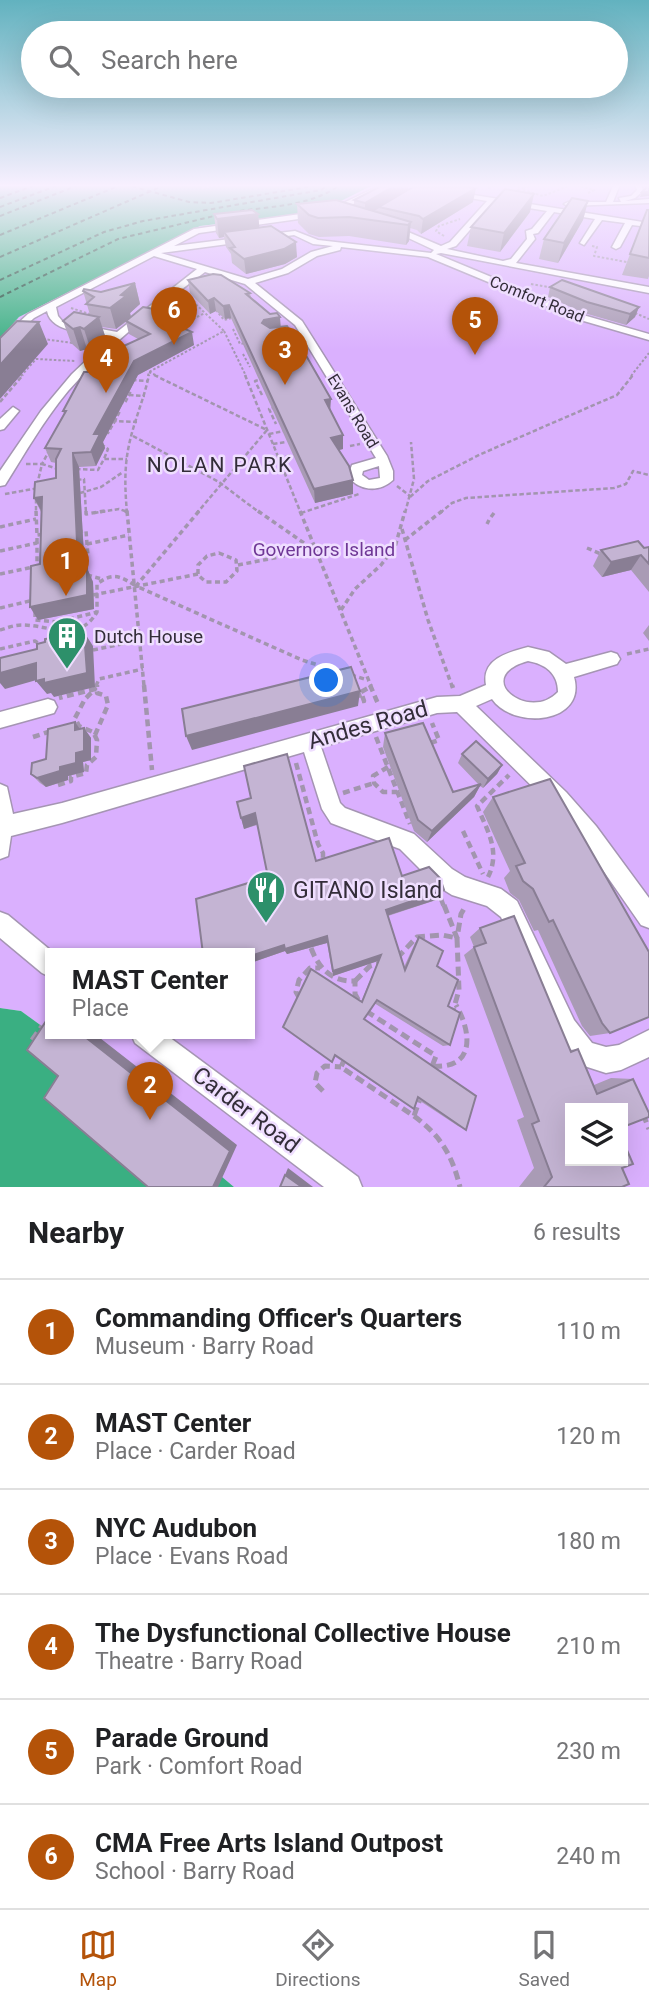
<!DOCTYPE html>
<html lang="en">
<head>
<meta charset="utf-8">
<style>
  body { margin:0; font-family:Roboto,sans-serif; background:#f6f6f6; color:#202124 }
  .controls { position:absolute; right:21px; bottom:21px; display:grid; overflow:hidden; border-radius:0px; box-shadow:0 7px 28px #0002 }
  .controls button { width:63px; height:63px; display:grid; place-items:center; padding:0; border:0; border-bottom:2px solid #e0e0e0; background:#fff; color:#202124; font:35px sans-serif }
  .you { position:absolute; left:327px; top:681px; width:24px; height:24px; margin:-18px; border:5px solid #fff; border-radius:50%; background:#1a73e8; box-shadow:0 0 0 10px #1a73e833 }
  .badge { display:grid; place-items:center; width:46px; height:46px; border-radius:50%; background:#b45309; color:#fff; font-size:23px; font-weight:700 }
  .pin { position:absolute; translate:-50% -58px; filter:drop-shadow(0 2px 4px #0008) }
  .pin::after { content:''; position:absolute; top:37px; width:24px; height:21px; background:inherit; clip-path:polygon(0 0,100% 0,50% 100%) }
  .popup { position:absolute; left:45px; top:948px; width:210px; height:91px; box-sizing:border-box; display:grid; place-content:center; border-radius:0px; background:#fff; filter:drop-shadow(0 2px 5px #0005); font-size:23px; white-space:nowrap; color:#757577 }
  .popup b { font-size:26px; color:#202124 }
  .popup::after { content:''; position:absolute; left:50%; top:100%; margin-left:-14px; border:14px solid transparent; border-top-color:#fff }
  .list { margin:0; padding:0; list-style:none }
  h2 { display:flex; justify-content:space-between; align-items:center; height:91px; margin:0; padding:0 28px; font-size:30px }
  h2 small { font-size:23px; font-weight:400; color:#757577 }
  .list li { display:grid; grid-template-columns:46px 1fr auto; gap:21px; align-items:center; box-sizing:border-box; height:105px; padding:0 28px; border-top:2px solid #e0e0e0 }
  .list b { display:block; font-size:26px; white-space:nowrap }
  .list p { margin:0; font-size:23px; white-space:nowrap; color:#757577 }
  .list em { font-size:23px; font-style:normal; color:#757577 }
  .icon { flex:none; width:38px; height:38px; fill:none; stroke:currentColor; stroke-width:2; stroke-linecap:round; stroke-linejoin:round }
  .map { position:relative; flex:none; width:649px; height:1187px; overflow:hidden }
  .search { position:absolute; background:#fff; box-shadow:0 7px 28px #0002; left:21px; right:21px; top:21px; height:77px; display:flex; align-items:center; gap:18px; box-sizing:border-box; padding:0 24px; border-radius:38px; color:#757577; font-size:26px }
  .sheet { height:721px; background:#fff }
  nav { display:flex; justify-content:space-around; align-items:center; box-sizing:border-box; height:98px; border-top:2px solid #e0e0e0; background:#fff; font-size:19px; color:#757577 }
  nav a { display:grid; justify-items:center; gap:4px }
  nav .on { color:#b45309 }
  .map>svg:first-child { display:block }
  .green { fill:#dab0fe; fill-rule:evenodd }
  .water { fill:#3aaf82 }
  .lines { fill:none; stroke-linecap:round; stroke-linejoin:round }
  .ferry { stroke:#194935; stroke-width:2; stroke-dasharray:4.5 3.5; stroke-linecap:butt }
  .pedestrian-casing { stroke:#a595b3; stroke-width:3 }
  .path-far4 { stroke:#a295ae; stroke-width:2; stroke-dasharray:2.5 2; stroke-linecap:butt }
  .path-far3 { stroke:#a295ae; stroke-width:2.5; stroke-dasharray:4.5 2.5; stroke-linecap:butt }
  .path-far2 { stroke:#a295ae; stroke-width:3.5; stroke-dasharray:5 3.5; stroke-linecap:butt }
  .path-far1 { stroke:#a295ae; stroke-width:4.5; stroke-dasharray:7 4.5; stroke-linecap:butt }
  .path { stroke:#a295ae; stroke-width:5; stroke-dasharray:9 5; stroke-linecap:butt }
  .pedestrian { fill:#fff; fill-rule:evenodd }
  .wall { fill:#a99bb5 }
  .shaded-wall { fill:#897e94 }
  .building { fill:#c4b4d3; stroke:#897e94; stroke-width:2 }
  .labels { text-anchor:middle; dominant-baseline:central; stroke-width:5; stroke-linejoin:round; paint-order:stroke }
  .far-street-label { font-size:16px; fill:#332d39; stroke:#efdeff }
  .park-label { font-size:19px; fill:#6f3796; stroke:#efdeff }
  .poi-label { font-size:19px; fill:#332d39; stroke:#efdeff; text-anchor:start }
  .neighbourhood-label { font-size:21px; letter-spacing:2px; fill:#332d39; stroke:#efdeff }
  .near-street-label { font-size:23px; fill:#332d39; stroke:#efdeff }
  .near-poi-label { font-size:23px; fill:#332d39; stroke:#efdeff; text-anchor:start }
</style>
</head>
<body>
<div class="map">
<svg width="649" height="1187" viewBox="0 0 649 1187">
  <rect width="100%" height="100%" fill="#efdeff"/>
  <path class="green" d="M 375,184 L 649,184 L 649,1187 L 234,1187 L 53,1034 L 250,1034 L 250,954 L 50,954 L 50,1032 L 21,1011 L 0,1008 L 0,338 L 19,317 L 200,226 L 319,212 ZM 570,1108 L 623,1108 L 623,1161 L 570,1161 Z"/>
  <g class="water">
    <polygon points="0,184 375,184 319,212 200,226 19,317 0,338"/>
    <polygon points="0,1008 21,1011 50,1032 234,1187 0,1187"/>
  </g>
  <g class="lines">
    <g class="ferry">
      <polyline points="124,184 189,202 211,203 326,184"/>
      <polyline points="0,198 38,184"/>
      <polyline points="0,207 61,184"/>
      <path d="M 240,211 C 273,206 308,206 337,187 L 334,184"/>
      <polyline points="0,216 81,184"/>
      <polyline points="0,235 123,184"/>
      <polyline points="0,257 167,184"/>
      <polyline points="0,280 104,232 143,221 321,190 329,184"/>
      <polyline points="0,297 118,239 214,216"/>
    </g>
    <g class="pedestrian-casing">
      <g id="pedestrian">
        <path d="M 383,184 L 391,184 L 334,214 L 199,233 L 174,246 L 295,231 L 318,240 L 431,253 L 434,250 L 387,228 L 394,226 L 441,246 L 450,242 L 487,201 L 453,195 L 455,192 L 649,223 L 649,227 L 632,225 L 620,247 L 616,249 L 612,247 L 625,223 L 602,220 L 584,245 L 580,243 L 595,219 L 554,212 L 538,233 L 533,234 L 535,239 L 516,263 L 649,287 L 649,293 L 441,253 L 436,254 L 583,315 L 649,334 L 649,340 L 577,319 L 428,257 L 341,247 L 340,250 L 317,256 L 288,273 L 255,283 L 302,321 L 387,456 L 393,471 L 393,480 C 379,493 359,491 348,476 L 352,465 L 376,458 L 295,325 L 245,284 L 205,272 C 156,308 108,345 68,391 C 44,420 25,453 5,485 L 0,486 L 0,471 L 41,411 L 72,374 L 111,337 C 93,333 51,334 47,311 L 34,318 L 0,349 L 0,340 L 28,314 L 194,229 L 329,210 ZM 494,202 L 547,211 L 532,229 L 526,231 L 527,239 L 511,259 L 503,261 L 447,249 L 456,246 ZM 294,235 L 313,244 L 333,246 L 311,252 L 282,269 L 248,279 L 161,253 ZM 154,256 L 197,269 L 117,332 L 63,322 L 58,316 L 56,307 ZM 379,466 L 380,478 L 369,480 L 362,475 L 363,471 Z"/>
        <polygon points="614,184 620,184 613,202 621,202 619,198 631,196 637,190 635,184 641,184 643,191 635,198 625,201 649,199 649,203 568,206 564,204 568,202 606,202"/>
        <polygon points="13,407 19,411 4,429 0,430 0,419"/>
        <path d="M 528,647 L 549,652 L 566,664 L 611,652 L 617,654 L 620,659 L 617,664 L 574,677 C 587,723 515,731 492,699 L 476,706 L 566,792 L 596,826 L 649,898 L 649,928 L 641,925 L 582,840 L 552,806 L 457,712 L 437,713 L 321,747 L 340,803 L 345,808 L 414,834 L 452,869 L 465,877 L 501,889 L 517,901 L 574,1020 L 592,1043 L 606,1047 L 619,1045 L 649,1030 L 649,1057 L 621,1070 L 606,1073 L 575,1063 L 556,1038 L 501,917 L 487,906 L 452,895 L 436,885 L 400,849 L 331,823 L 322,809 L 304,752 L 62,823 L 11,836 L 8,856 L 0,859 L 0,784 L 7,787 L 13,814 L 62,803 L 437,697 L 460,696 L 486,685 C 481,659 509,652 528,647 ZM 528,661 C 545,664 558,673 558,692 C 529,723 470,677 528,661 Z"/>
        <polygon points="48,699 54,701 57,707 54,713 0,728 0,712"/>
        <polygon points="0,912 8,915 55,954 50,954 50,977 42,973 0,938"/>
        <polygon points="131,1034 165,1034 358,1177 362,1187 324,1187 135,1043"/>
      </g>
    </g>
    <g class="path-far4">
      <polyline points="509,184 523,188 513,192"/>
      <polyline points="572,184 594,190 588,193"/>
      <polyline points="202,188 223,184"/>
      <polyline points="488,188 499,184"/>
      <polyline points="523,188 536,184"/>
      <polyline points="523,190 543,196 573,184"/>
      <polyline points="444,236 436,231 439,226 460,219"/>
      <polyline points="592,246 597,247 594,256 632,263"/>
      <polyline points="531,284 554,288"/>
      <polyline points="71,308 93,315"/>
      <polyline points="169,310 195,305"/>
      <polyline points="216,310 224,320 236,317"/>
      <polyline points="635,313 649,319"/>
      <polyline points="193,319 205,313"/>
      <polyline points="233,329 240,344 246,343"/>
      <polyline points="224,331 246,376"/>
      <polyline points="43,339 73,343"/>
      <polyline points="243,354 250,367"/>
      <polyline points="149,372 158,376"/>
      <polyline points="21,376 36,359 75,361"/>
      <polyline points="148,376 149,372 224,331 185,294"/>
      <polyline points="631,376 649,353"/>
    </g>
    <g class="path-far3">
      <polyline points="154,375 267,430 197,513"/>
      <polyline points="245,375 300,511"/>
      <polyline points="132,380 148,381"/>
      <polyline points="129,395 145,396"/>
      <polyline points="262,395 255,381 263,379"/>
      <polyline points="0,402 23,375"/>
      <polyline points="119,402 125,403 131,391"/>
      <polyline points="276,407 269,409 276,424"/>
      <polyline points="114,410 120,411 115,421"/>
      <polyline points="105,433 108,433 115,421 137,422"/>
      <polyline points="269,434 284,431"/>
      <polyline points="133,436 219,482 260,513"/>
      <polyline points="101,444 108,449 104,459"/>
      <polyline points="273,444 286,442"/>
      <polyline points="350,446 360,444"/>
      <polyline points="279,458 292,455"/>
      <polyline points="26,464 42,464 49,451"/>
      <polyline points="76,469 98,470 104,459 127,459"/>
      <polyline points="77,480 84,479 86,513"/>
      <polyline points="37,485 42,464 58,469"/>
      <polyline points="397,486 410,496"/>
      <polyline points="80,493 101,487 123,472"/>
      <polyline points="5,494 39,488"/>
      <polyline points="410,497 428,481 481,454 617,395 633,375"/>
      <polyline points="36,499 36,513"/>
      <polyline points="94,513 119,509 128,512"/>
      <path d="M 127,513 C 125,490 124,468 129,445 C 134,421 144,399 149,375"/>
      <polyline points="301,513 359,494"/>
      <polyline points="405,513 414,479 411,442"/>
      <polyline points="440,513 452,503 466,498 614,488 626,484 633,471 649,475"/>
    </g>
    <g class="path-far2">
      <polyline points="36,511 37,535"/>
      <polyline points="86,511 86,514 105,511"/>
      <polyline points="125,511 128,512"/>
      <polyline points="127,511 144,686"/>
      <polyline points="199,511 136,586 302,660 337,671"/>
      <polyline points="258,511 314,550"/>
      <polyline points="300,511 371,686"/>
      <polyline points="491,517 494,513"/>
      <polyline points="487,524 489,520"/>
      <polyline points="0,527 36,519"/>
      <polyline points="402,529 428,620 452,686"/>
      <polyline points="78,532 86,531 88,556 78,559"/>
      <polyline points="405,540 442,511"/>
      <polyline points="37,543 37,535 44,534"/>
      <polyline points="87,544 129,535"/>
      <polyline points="587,548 601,554"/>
      <polyline points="0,551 37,543 37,566"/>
      <polygon points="219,553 236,560 237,571 226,582 206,582 198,575 198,565 207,556"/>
      <polyline points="238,565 315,550"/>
      <polyline points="0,574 33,567"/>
      <polyline points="87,575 102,579"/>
      <polyline points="93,595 198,574"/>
      <polyline points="0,608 34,600"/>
      <polyline points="341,610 355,589 381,565 395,547 405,511"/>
      <polyline points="35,612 35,620 58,622 97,612"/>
      <path d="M 0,630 C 7,628 14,625 22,625 C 51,625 78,644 97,612 L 97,584 C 113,572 120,576 136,586"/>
      <polyline points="0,649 35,641 41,645"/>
      <polyline points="93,650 141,640"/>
      <polyline points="627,654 649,649"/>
      <polyline points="351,675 368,680"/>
      <polyline points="96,686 99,679 143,669"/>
    </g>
    <g class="path-far1">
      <polyline points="144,685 152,770"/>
      <polyline points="370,685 379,706"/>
      <polyline points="452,685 453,688"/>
      <polyline points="358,691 361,701 364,701 361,692 370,687"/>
      <polyline points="95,735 108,705 106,696 97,693 97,685"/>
      <polyline points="33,737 51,731"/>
      <polyline points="376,737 410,824"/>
      <polyline points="430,743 439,740 432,723"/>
      <polyline points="296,763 318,844 323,853 323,863"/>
      <polyline points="388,767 373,776 374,783 383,792 397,792"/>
      <polyline points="58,785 71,781 71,777 86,773 87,765 96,757 97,740 93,732 79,726 75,718 85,699 95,689 59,698"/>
      <polyline points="343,793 374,783"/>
      <polyline points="463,831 483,874"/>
      <path d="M 488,877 C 501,851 487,830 477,806 L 509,775"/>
      <polyline points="441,899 444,907"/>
    </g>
    <g class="path">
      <polyline points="444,905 457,938 461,914 465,907"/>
      <path d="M 311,948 C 319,969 332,982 355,981 L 355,994 L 360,1003"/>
      <polyline points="397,958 417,937 442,935 457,938 459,990 453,1011"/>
      <polyline points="355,981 370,966 380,963"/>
      <polyline points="300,999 296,992 299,980 310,968 320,968"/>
      <polyline points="366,1011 436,1056 431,1069"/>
      <polyline points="32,1040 42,1026"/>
      <polyline points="345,1058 341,1067 414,1116 421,1096"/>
      <path d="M 433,1066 C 475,1069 472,1033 456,1005"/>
      <polyline points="323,1091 315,1083 317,1073 325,1066 341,1067"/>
      <polyline points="643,1114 649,1129"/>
      <path d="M 414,1116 C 441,1136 452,1155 460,1187"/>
    </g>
    <use href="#pedestrian" class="pedestrian"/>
  </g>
  <g class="wall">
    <polygon points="408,190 473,202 421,234 417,230 410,228 409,241 406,245 349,236 319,237 309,234 298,223 297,204 354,205 354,200"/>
    <polygon points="588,201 583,220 558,263 539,259 544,239"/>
    <polygon points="647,210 649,210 649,276 648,279 622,275"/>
    <polygon points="530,212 500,252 467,246 471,227"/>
    <polygon points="214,214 258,214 259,227 297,257 285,264 246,274 232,263 231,254 226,247 224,237 219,238 216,233"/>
    <polygon points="188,280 250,293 251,298 281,327 330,410 343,435 343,449 339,450 353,494 315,503 231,318 225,319 216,311 210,314 190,293"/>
    <polygon points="135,283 140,304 130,313 131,317 182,314 185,327 183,328 194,345 138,375 103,442 105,448 96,466 79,467 84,556 80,557 81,569 87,568 93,582 94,609 38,620 41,512 34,498 56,478 56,463 51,462 45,448 64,414 63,411 138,339 129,334 126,322 116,329 102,327 106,339 91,351 87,349 80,351 71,343 63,321 90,315 83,291 101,292"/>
    <polygon points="550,287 639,307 635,317 626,325 584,313 548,297"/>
    <polygon points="649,547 649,592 631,570 602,577 593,566 601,550"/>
    <polygon points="649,625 649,641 643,633"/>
    <polygon points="84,728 91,738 91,760 83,762 84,772 68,776 68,780 46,787 40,783 31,774 81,729"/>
    <polygon points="385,733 453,792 479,785 458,763 462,754 502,765 497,774 483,788 480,786 474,797 427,842 414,831 383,747"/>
    <polygon points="493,797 610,1033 590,1036 582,1026 538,930 534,931 519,900 510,893 504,878 510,871 483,812"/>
    <polygon points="237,802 316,861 402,876 439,899 388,916 404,967 415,943 419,937 437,966 448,1006 450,1045 443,1046 374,1003 364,1019 466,1130 458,1126 417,1099 414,1109 409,1106 334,1056 361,1002 378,961 333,976 327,943 287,954 285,951 250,963 250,954 268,877 257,825 244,829"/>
    <polygon points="480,928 570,1050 578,1049 594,1085 611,1078 633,1079 570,1108 622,1168 622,1187 519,1187 534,1168 517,1120 524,1117 464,955 474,947 470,937"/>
  </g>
  <g class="shaded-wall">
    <polygon points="397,184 408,184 408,190 379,207 379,208 365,217 365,203"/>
    <polygon points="476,188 473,202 421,234 423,219"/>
    <polygon points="642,192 649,192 649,196 640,197"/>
    <polygon points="534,194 530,212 500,252 504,233"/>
    <polygon points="588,201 583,220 558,263 564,243"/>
    <polygon points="258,214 260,233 224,232 224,237 219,238 217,219"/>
    <polygon points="411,222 409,241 406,245 408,225"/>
    <polygon points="296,242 297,257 285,264 246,274 244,259"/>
    <polygon points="135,283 140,304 130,313 131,317 116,329 110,308 121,295"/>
    <polygon points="214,298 216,311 210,314 208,301"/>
    <polygon points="229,305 231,318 225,319 223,306"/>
    <polygon points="639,307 635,317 626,325 630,314"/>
    <polygon points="182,314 185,327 170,334 167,321"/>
    <polygon points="99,317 106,339 91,351 84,329"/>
    <polygon points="280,317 281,330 263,337 262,323 264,320"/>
    <polygon points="39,322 48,344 0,399 0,365"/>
    <polygon points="80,327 87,349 80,351 73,329"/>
    <polygon points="192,332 194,345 138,375 103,442 105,448 96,466 91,452 94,434 134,361"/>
    <polygon points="331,399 330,413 325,400"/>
    <polygon points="343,435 343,449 331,452 331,438"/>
    <polygon points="73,453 79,467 84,556 80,557 82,584 75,570 73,543"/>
    <polygon points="353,480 353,494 315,503 314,489"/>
    <polygon points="42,497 42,512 34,498"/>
    <polygon points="641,555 631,570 602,577 611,562"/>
    <polygon points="87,568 93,582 94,609 38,620 30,607"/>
    <polygon points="84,632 93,646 95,687 54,697 51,693 47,694 36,681"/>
    <polygon points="36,663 47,677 5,689 0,683 0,673"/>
    <polygon points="360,691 358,706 192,750 186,736"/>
    <polygon points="75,722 82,732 75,730"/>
    <polygon points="84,728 91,738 91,760 83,762 84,772 68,776 68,780 46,787 37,778 76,753"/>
    <polygon points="502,765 497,774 483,788 488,779"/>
    <polygon points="481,784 474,797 427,842 432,831"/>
    <polygon points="255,813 258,824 244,829 241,818"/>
    <polygon points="444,890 439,899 383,917 386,910"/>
    <polygon points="327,936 327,943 287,954 285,951 250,963 250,956 284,945"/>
    <polygon points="381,955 378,961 333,976 333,971"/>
    <polygon points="84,1034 101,1034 100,1038 237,1145 218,1187 213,1187 84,1036"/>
    <polygon points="288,1168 313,1187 302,1187 285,1175"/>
  </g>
  <g class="building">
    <polygon points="385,184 397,184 365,203 354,200"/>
    <polygon points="418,184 449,184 476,188 423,219 419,216 379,207"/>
    <polygon points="646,184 649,184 649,192 642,192 646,188"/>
    <polygon points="505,189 534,194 504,233 471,227"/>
    <polygon points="572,198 588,201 564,243 544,239"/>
    <polygon points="336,200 411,222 408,225 349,217 318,218 309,215 297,204"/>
    <polygon points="252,210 258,214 217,219 214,214"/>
    <polygon points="647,210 649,210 649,258 630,254"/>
    <polygon points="271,226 296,242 284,249 244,259 230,248 235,247 224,232"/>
    <polygon points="213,274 221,275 250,293 246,294 270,314 277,313 280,317 264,320 262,323 270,328 287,326 300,345 331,399 325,400 343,435 331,438 349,466 353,480 314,489 229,305 223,306 214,298 208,301 188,280"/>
    <polygon points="562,280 639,307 630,314 587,302 550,287"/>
    <polygon points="135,283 121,295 126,296 110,308 86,304 94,297 83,291 84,289 101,292"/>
    <polygon points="143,307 182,314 167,321 192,332 134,361 94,434 100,434 91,452 73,453 77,542 73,543 75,570 87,568 87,595 30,607 31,566 40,564 42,497 34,498 35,482 56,478 56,459 61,449 45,448 66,411 63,411 84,372 102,372 117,349 150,334 126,321"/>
    <polygon points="74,312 99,317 84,329 80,327 73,329 63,321"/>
    <polygon points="17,321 39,322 0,365 0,338"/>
    <polygon points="638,541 644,548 649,547 649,564 641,555 611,562 601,550"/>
    <polygon points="84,632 87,673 44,683 44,679 36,681 36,663 0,673 0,658 37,649 37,644 45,642 45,639"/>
    <polygon points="351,667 360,691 186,736 182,709"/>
    <polygon points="75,722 75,730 84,728 84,751 76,753 76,763 60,767 60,771 37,778 31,774 32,763 46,759 48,729"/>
    <polygon points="423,723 453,792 481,784 432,831 418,820 385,733"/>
    <polygon points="476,741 502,765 488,779 462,754"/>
    <polygon points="287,754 316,861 389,838 402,876 429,867 440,878 444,890 386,910 405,970 419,937 443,951 437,966 458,980 448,1006 460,1013 450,1045 377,1000 364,1019 476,1096 466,1130 418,1097 414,1109 335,1055 332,1062 283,1027 311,969 362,1002 381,955 333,971 327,936 285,949 284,945 250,956 250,954 203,954 196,899 268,877 255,813 241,818 237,802 251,798 244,766"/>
    <polygon points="550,779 649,952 649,1017 610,1033 602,1023 553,920 549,922 533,889 523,881 516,866 525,863 493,797"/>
    <polygon points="514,916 571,1052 578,1049 597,1094 633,1079 649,1113 649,1117 623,1127 623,1108 570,1108 570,1161 623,1161 623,1141 633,1164 622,1168 629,1184 622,1187 544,1187 552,1177 532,1124 539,1121 474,947 486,943 480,928"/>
    <polygon points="50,1015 50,1034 84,1034 84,1036 230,1151 213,1187 148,1187 44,1098 58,1076 27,1050"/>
    <polygon points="285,1175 302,1187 280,1187"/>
  </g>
  <linearGradient id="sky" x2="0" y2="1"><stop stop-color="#62b2bf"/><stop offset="0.53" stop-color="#f8f0ff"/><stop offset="1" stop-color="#f8f0ff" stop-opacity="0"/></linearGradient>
  <rect width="649" height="350" fill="url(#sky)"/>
  <defs>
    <g id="building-pin" transform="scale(2.0125)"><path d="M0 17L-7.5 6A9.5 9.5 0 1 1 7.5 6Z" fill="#2d906a" stroke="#efdeff"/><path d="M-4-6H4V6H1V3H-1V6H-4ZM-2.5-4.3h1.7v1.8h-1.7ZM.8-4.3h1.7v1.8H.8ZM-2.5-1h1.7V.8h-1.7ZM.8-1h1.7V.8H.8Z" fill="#fff"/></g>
    <g id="restaurant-pin" transform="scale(2.0125)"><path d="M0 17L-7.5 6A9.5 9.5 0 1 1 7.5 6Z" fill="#2d906a" stroke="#efdeff"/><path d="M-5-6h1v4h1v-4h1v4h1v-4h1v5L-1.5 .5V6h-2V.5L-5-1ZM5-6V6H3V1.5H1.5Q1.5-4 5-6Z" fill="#fff"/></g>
  </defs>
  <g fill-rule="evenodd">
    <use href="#building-pin" x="67" y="636"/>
    <use href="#restaurant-pin" x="266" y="890"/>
  </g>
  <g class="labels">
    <g class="far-street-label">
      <text transform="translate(537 299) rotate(22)">Comfort Road</text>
      <text transform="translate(353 411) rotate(59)">Evans Road</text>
    </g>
    <g class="park-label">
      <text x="324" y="549">Governors Island</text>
    </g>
    <g class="poi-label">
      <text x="94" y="636">Dutch House</text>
    </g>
    <g class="neighbourhood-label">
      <text x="220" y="465">NOLAN PARK</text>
    </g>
    <g class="near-street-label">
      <text transform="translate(368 725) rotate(-16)">Andes Road</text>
      <text transform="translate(246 1110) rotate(37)">Carder Road</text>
    </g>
    <g class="near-poi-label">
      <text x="293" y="890">GITANO Island</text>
    </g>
  </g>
</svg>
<div class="controls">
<button><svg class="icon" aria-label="layers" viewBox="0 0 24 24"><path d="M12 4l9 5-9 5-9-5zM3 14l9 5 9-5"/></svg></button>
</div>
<div class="you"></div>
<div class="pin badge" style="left:66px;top:596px">1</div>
<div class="pin badge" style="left:150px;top:1120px">2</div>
<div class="popup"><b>MAST Center</b>Place</div>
<div class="pin badge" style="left:285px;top:385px">3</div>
<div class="pin badge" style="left:106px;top:393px">4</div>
<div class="pin badge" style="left:475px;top:355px">5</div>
<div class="pin badge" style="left:174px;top:345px">6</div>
<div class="search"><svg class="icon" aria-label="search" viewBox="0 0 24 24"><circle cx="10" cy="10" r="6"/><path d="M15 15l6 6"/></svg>Search here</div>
</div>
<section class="sheet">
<h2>Nearby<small>6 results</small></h2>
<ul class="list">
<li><span class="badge">1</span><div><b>Commanding Officer's Quarters</b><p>Museum · Barry Road</p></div><em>110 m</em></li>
<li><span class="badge">2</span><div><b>MAST Center</b><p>Place · Carder Road</p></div><em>120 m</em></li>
<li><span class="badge">3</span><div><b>NYC Audubon</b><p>Place · Evans Road</p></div><em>180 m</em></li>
<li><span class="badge">4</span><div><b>The Dysfunctional Collective House</b><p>Theatre · Barry Road</p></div><em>210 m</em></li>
<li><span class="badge">5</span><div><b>Parade Ground</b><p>Park · Comfort Road</p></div><em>230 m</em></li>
<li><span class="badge">6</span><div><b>CMA Free Arts Island Outpost</b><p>School · Barry Road</p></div><em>240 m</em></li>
</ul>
</section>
<nav>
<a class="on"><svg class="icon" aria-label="map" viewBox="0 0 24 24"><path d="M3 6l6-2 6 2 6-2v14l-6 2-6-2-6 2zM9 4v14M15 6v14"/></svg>Map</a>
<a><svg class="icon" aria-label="directions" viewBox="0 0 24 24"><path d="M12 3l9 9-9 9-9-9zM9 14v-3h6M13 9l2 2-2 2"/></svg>Directions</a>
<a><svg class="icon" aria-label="saved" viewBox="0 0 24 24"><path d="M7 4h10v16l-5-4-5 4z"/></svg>Saved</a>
</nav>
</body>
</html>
